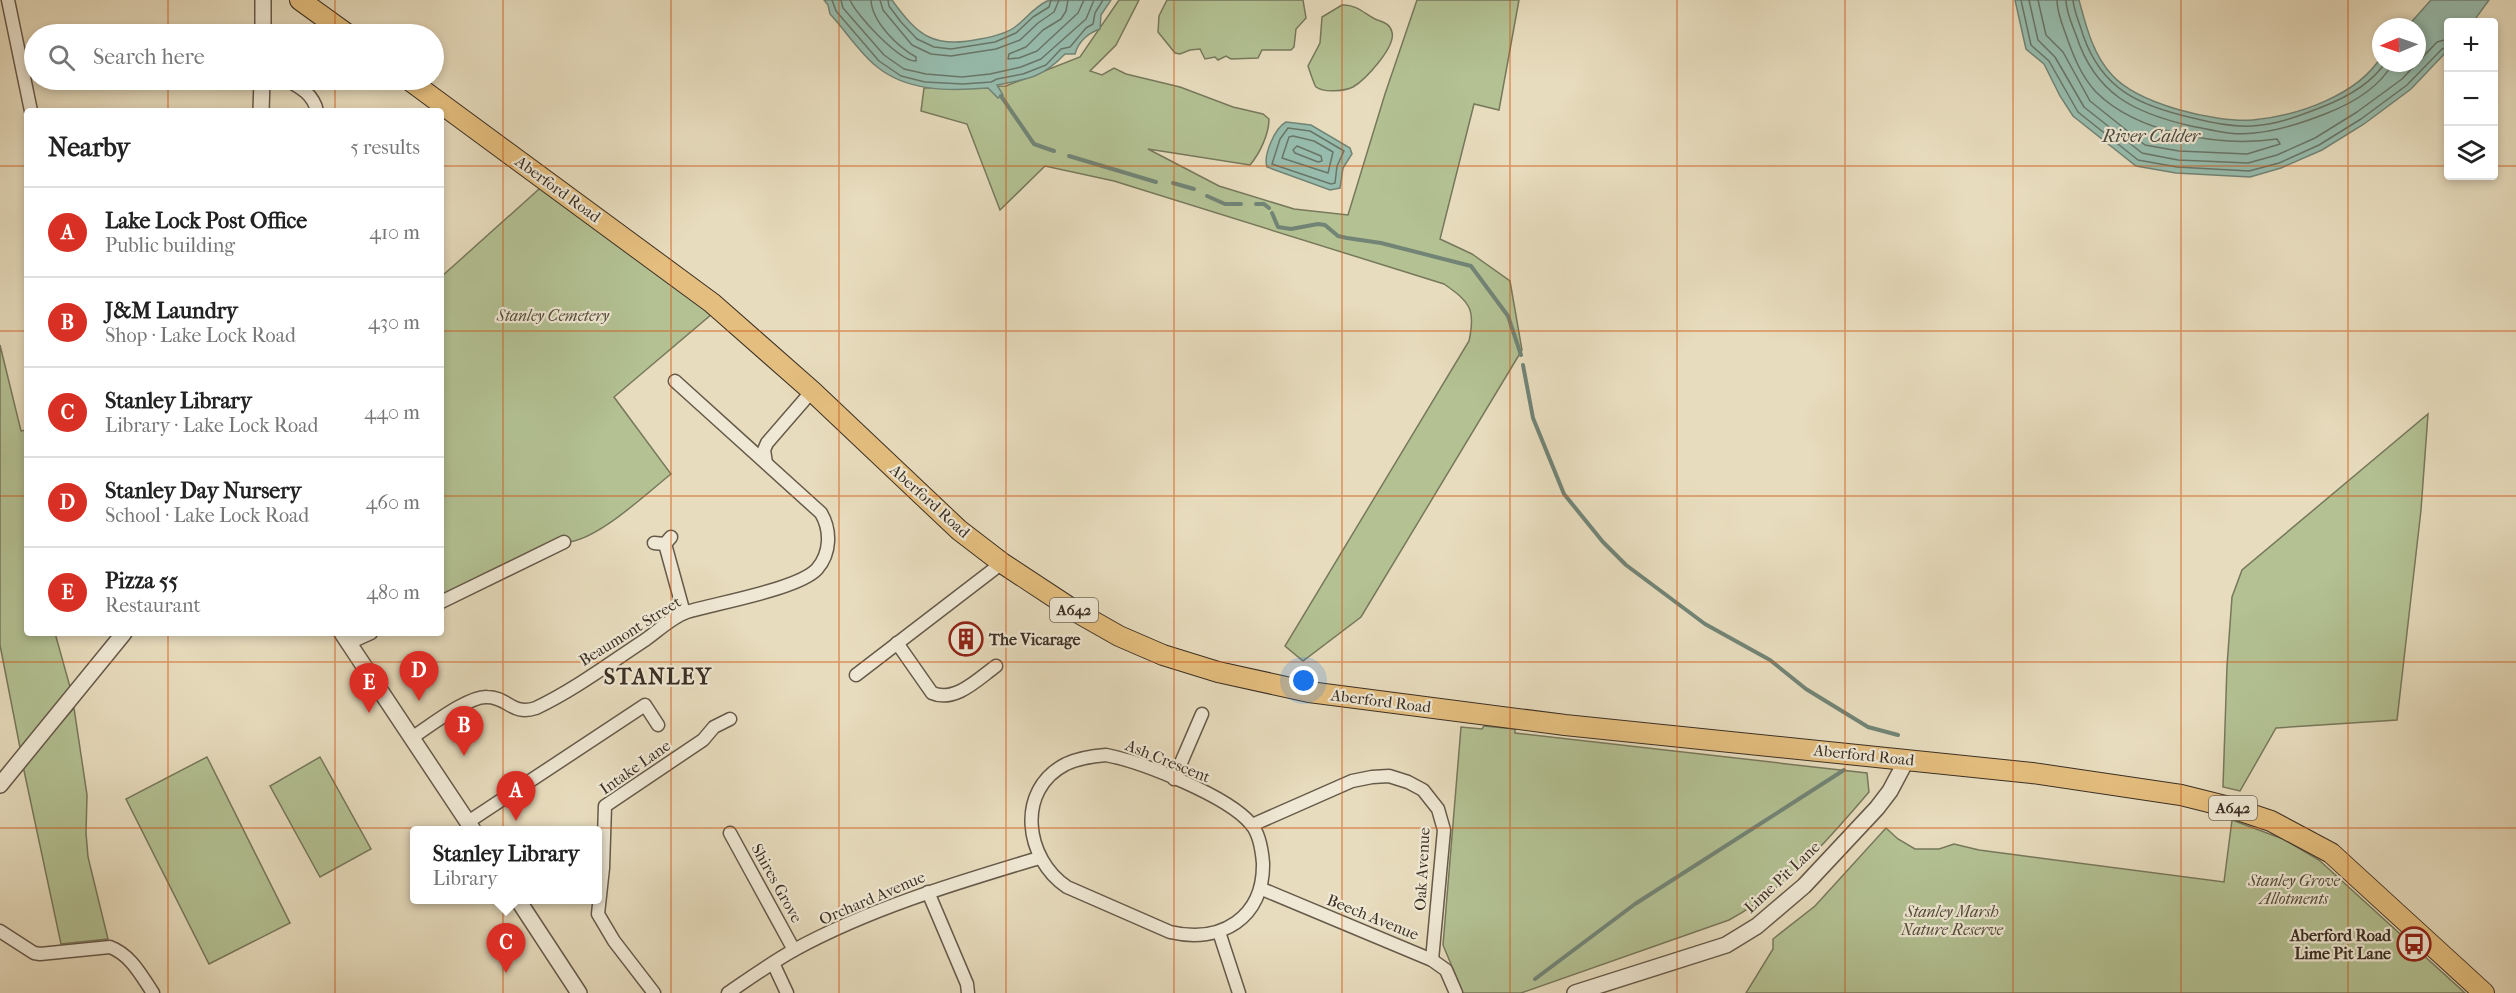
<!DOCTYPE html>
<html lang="en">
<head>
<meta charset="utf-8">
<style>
  body { margin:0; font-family:"IM FELL French Canon",serif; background:#f2f2f2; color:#222 }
  .controls { position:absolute; right:18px; top:18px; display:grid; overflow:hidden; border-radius:6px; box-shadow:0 3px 9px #0003 }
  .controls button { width:54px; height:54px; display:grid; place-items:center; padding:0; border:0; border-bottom:2px solid #e0e0e0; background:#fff; color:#222; font:30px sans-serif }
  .compass { position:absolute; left:2372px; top:18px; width:54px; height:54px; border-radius:50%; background:#fff; box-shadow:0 3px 9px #0003; rotate:268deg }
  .you { position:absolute; left:1304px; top:681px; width:21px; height:21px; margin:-15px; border:4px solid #fff; border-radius:50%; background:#1a73e8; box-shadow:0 0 0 9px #1a73e833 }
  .badge { display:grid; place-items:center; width:39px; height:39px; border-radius:50%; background:#d93025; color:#fff; font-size:20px; font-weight:700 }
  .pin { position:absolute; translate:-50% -50px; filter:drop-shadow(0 2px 3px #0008) }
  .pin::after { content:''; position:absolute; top:32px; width:21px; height:18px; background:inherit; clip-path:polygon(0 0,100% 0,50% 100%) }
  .popup { position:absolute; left:410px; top:826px; width:192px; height:78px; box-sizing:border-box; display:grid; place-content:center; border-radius:6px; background:#fff; filter:drop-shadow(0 2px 4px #0005); font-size:20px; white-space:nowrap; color:#767676 }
  .popup b { font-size:22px; color:#222 }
  .popup::after { content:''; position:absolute; left:50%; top:100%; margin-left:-12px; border:12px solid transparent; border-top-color:#fff }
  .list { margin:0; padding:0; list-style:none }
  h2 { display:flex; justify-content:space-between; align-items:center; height:78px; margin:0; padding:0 24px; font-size:26px }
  h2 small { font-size:20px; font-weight:400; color:#767676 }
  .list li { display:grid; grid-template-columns:39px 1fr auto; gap:18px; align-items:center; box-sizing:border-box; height:90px; padding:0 24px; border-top:2px solid #e0e0e0 }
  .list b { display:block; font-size:22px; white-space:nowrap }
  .list p { margin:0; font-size:20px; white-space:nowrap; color:#767676 }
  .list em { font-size:20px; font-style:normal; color:#767676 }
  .icon { flex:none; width:33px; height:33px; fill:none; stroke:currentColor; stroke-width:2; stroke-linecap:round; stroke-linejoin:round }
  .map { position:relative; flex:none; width:2516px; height:993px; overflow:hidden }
  .search { position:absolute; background:#fff; box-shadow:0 3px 9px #0003; left:24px; top:24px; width:420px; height:66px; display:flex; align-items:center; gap:15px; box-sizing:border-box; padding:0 21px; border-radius:33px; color:#767676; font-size:22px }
  .panel { position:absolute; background:#fff; box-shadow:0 3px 9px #0003; left:24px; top:108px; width:420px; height:528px; border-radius:6px }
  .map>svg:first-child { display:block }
  .green { fill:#b3c193; stroke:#77785c; stroke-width:1.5 }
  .water { fill:#97bcad; stroke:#728476; stroke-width:1.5 }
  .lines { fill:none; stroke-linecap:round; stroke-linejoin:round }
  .shore { stroke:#697668; stroke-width:1.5 }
  .stream { stroke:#728476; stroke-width:4 }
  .minor-casing { stroke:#665a4a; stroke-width:15 }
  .tertiary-casing { stroke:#665a4a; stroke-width:18 }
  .primary-casing { stroke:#3b2f24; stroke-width:22 }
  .minor { stroke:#efe8d4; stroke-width:12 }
  .tertiary { stroke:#efe8d4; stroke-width:15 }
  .primary { stroke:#e4be7e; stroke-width:20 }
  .grid { fill:none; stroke:#ce5310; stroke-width:1.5; stroke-opacity:0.55 }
  .labels { text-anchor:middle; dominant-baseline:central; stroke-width:4.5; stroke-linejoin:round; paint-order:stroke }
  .shield { fill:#efe8d4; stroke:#716659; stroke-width:1.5 }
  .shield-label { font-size:15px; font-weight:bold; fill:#3b2f24 }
  .street-label { font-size:16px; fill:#3b2f24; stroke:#efe8d4 }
  .park-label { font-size:16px; font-style:italic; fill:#534c3a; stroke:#efe8d4 }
  .poi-label { font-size:16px; font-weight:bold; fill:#3b2f24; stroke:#efe8d4; text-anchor:start }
  .water-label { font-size:18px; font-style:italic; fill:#4d4b3f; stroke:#efe8d4 }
  .district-label { font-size:22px; font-weight:bold; letter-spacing:1.5px; fill:#3b2f24; stroke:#efe8d4 }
</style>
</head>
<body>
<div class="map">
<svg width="2516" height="993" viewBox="0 0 2516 993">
  <rect width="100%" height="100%" fill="#e7dcbd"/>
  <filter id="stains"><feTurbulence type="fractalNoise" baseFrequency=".00333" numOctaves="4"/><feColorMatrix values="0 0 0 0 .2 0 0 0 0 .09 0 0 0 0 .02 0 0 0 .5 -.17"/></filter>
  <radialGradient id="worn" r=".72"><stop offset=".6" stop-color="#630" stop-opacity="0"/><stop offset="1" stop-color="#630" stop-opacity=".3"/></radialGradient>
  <g class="green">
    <path d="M 1119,0 L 1139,0 L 1116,45 L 1090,71 L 1102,75 L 1114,68 L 1126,74 L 1180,87 L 1233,107 L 1263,114 L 1269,119 C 1269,134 1260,153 1250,165 L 1148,149 L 1219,186 L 1294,209 L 1348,215 L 1385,94 L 1417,0 L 1519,0 L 1499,110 L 1474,104 L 1440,239 L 1472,254 L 1510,281 L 1522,350 L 1361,617 L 1303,661 L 1285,646 L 1469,341 C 1476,309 1470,302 1444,284 L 1114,181 L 1045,166 L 1000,210 L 967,124 L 921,111 L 924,88 L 1006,86 L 1080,57 Z"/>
    <polygon points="1167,0 1303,0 1306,18 1296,29 1294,47 1291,50 1262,50 1258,58 1231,59 1226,56 1218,60 1215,57 1205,59 1200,49 1190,50 1180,54 1175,53 1158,32 1159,16"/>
    <path d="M 1342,5 C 1355,4 1364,13 1375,19 C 1382,22 1390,23 1392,32 C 1396,47 1365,80 1353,87 C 1345,91 1324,93 1316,87 C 1315,86 1309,69 1308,66 L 1320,43 L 1322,17 Z"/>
    <path d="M 548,181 L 719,308 L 614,397 L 671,474 C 648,492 593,545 563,542 L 441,602 L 441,277 Z"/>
    <polygon points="0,345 21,431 27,430 27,633 55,633 72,694 22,758 0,645"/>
    <polygon points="2428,414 2421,510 2397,720 2276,728 2240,791 2223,787 2227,666 2232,597 2242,570"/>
    <polygon points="74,708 87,795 86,833 88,857 108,939 61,944 23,766"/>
    <path d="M 1484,726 L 1515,729 L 1515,733 L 1867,773 L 1869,792 C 1828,840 1785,890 1729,920 L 1521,993 L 1463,993 L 1443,945 L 1461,727 L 1482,729 Z"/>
    <polygon points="207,757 290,923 209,964 126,799"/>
    <polygon points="320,757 371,849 320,877 270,786"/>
    <polygon points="2232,820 2283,839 2319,860 2465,993 1746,993 1773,949 1773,939 1815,906 1886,828 1898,839 1915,849 1939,849 1954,844 1979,850 2224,882"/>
  </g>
  <g class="water">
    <path d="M 824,0 L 892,0 C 918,36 934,49 980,39 C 991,37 1006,34 1015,27 C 1026,19 1033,8 1047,1 C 1056,0 1098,0 1111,0 L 1101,15 L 1100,29 C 1088,33 1078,42 1075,54 L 1065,54 C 1042,78 1028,79 997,85 L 1003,95 L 998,98 L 988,88 C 950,91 907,92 876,66 C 859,52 845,30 830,14 L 828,5 Z"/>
    <path d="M 2015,0 L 2079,0 C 2086,26 2093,55 2112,75 C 2138,104 2215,123 2253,120 C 2296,116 2357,96 2381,57 L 2381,63 L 2417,63 L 2417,27 L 2407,27 L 2431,0 L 2489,0 L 2473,22 L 2448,22 L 2448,50 L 2411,89 L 2364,124 L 2322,150 L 2281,168 L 2250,177 L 2176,173 L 2136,166 L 2073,116 L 2060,96 L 2044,64 L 2026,49 Z"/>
    <path d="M 1286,122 L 1311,125 L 1350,148 L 1352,154 L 1343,168 L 1340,188 L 1330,190 L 1267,167 C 1263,155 1275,128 1286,122 Z"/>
  </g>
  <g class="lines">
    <g class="shore">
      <polyline points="832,0 836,11 879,61 901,76 925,82 963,84 991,82 997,79 1023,74 1046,65 1061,49 1070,47 1086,28 1093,24 1095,13 1103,0"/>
      <polyline points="841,0 843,8 884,55 904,69 926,74 962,77 990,74 1021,67 1041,59 1086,19 1094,0"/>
      <path d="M 850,0 C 856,15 900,62 916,61 L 916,57 C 898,47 872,22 871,0"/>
      <polyline points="880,0 883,10 912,45 931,54 951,56 996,49 1020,40 1038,23 1054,12 1059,0"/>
      <polyline points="888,0 889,6 901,22 917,39 934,47 951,49 995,42 1016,33 1033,17 1049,7 1051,0"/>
      <polyline points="1068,0 1066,11 1061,19 1043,30 1026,47 1009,54 1008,59 1019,58 1037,51 1078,13 1084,0"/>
      <polyline points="2021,0 2031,45 2049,61 2078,112 2138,160 2177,167 2249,171 2279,163 2319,145 2361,119 2407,85 2442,49 2448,47"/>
      <polyline points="2029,0 2038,40 2055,57 2084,107 2142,153 2178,160 2248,163 2277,155 2315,138 2357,112 2402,79 2437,42 2448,39"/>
      <path d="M 2038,0 L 2046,35 L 2063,52 L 2090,101 L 2145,145 L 2179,151 L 2247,154 L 2280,144 L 2277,139 C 2222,147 2138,134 2096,92 C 2081,76 2073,55 2066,35 C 2062,24 2057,12 2057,0"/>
      <path d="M 2066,0 C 2066,12 2072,24 2076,35 C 2095,94 2134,113 2191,126 C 2212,130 2233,136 2254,133 C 2279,131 2302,123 2325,114 C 2351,104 2379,88 2393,63"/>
      <path d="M 2073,0 C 2074,12 2080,24 2083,35 C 2102,90 2140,106 2193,118 C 2212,123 2232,127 2252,126 C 2276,125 2299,116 2322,107 C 2345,98 2371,84 2385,63"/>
      <polygon points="1288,128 1310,131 1344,151 1337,166 1335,183 1331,184 1272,164 1280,139"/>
      <polygon points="1293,136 1314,141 1333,152 1328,173 1282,158 1289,137"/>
      <polygon points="1297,146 1321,156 1322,161 1318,162 1295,153 1293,150"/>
    </g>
    <g class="stream">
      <polyline points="1001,96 1034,144 1054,151"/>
      <polyline points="1069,156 1156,182"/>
      <polyline points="1173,183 1194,189"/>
      <polyline points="1207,196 1225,204 1241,204"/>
      <polyline points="1256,204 1264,204 1269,208"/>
      <polyline points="1272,213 1278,227 1291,229 1318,224 1325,225 1338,236 1347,238 1381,243 1471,266 1508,316 1521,355"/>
      <polyline points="1523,365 1533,418 1564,494 1603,542 1626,565 1705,624 1770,660 1806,689 1868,727 1898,735"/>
      <polyline points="1535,979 1635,904 1844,770"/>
    </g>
    <g class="minor-casing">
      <g id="minor">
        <polyline points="8,0 31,111"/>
        <path d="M 287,80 C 301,88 313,94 317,111"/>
        <polyline points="766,463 764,450 767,443 812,391"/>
        <polyline points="654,543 665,544 671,537"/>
        <polyline points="665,544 684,613"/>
        <polyline points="441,602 564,542"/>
        <polyline points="349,643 371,633"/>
        <path d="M 897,643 L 932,693 C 955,703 978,679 996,666"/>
        <polyline points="856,675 1002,563"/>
        <path d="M 413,737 C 430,726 468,696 487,697 C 508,697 512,716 536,708 C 574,690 610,663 645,640 C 658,631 672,617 687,612 C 716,603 799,589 817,569 C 831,553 831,530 821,513 L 675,381"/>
        <path d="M 1106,755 C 1142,762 1228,796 1251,824 C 1259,833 1262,851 1263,863 C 1264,918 1221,944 1170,932 L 1067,887 C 1025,859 1015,790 1066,764 C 1079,758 1092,756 1106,755 Z"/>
        <polyline points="1174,779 1202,714"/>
        <polyline points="468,822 645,705 658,725"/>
        <polyline points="1252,825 1352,781 1372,777 1389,776 1408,782 1423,790 1438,809 1444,830 1432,960"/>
        <polyline points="730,833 794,950"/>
        <polyline points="1262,889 1432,960 1446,970 1456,993"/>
        <polyline points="928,892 967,984 968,993"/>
        <path d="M 0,931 L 34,953 L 40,954 L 110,947 C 131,955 141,975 153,993"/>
        <polyline points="1219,932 1239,993"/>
        <polyline points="773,963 787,993"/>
        <polyline points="654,993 614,941 598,914 603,868 605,806 703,740 714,727 730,719"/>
        <path d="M 728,993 C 750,978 771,963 794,950 C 871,908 956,883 1039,858"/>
      </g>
    </g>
    <g class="tertiary-casing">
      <g id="tertiary">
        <polyline points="263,34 263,0"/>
        <polyline points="261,111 262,80"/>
        <polyline points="342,633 473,830"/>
        <polyline points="0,785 124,633"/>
        <polyline points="518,900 579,993"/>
        <polyline points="1575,993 1726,945 1757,926 1804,886 1877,808 1890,791 1907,759"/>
      </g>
    </g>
    <g class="primary-casing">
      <g id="primary">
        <polyline points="300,0 347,34"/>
        <polyline points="409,80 712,303 812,391 959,530 1002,563 1075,611 1119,636 1163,655 1218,672 1309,692 1565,725 2032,773 2181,795 2229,807 2271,821 2331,853 2484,993"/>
      </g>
    </g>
    <use href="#minor" class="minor"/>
    <use href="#tertiary" class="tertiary"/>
    <use href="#primary" class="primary"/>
  </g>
  <path class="grid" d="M 168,0 L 168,34M 335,0 L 335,34M 503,0 L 503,993M 671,0 L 671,993M 839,0 L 839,993M 1006,0 L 1006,993M 1174,0 L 1174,993M 1342,0 L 1342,993M 1510,0 L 1510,993M 1677,0 L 1677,993M 1845,0 L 1845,993M 2013,0 L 2013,993M 2181,0 L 2181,993M 2348,0 L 2348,993M 168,80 L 168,111M 335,80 L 335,111M 0,166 L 27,166M 441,166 L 2448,166M 2494,166 L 2516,166M 0,331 L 27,331M 441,331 L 2516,331M 0,496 L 27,496M 441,496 L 2516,496M 168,633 L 168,993M 335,633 L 335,993M 0,662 L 2516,662M 0,828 L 2516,828"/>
  <defs>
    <g id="building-ring" transform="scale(1.725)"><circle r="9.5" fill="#efe8d4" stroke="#8f2418" stroke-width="1.5"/><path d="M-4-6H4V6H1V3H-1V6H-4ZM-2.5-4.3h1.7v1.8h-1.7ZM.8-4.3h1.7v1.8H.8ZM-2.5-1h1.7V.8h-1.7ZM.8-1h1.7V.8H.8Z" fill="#8f2418"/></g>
    <g id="bus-ring" transform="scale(1.725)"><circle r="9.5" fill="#efe8d4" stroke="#8f2418" stroke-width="1.5"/><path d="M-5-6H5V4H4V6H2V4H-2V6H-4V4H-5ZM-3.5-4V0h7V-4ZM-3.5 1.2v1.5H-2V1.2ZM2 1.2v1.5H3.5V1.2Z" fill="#8f2418"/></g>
  </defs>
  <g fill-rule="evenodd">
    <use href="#building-ring" x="966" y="639"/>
    <use href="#bus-ring" x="2414" y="944"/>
  </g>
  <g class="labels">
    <g class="shield">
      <rect x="1050" y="598" width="48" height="24" rx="4.5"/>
      <rect x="2209" y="796" width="48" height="24" rx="4.5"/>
    </g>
    <g class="shield-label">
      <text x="1074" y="610">A642</text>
      <text x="2233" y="808">A642</text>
    </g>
    <g class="street-label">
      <text transform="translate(558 189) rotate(36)">Aberford Road</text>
      <text transform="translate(930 501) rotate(42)">Aberford Road</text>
      <text transform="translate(630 631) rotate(-32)">Beaumont Street</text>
      <text transform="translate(1381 701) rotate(7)">Aberford Road</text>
      <text transform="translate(1864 755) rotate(6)">Aberford Road</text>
      <text transform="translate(1168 761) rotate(22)">Ash Crescent</text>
      <text transform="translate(635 767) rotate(-35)">Intake Lane</text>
      <text transform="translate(1422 869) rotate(-87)">Oak Avenue</text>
      <text transform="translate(1782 877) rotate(-43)">Lime Pit Lane</text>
      <text transform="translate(777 883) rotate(61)">Shires Grove</text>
      <text transform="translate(872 898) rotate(-23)">Orchard Avenue</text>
      <text transform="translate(1373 917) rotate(22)">Beech Avenue</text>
    </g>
    <g class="park-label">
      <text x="553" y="315">Stanley Cemetery</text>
      <text x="2294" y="880">Stanley Grove<tspan x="2294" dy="18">Allotments</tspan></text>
      <text x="1952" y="911">Stanley Marsh<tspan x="1952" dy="18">Nature Reserve</tspan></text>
    </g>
    <g class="poi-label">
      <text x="989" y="639">The Vicarage</text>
      <text x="2391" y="935" text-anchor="end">Aberford Road<tspan x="2391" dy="18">Lime Pit Lane</tspan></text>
    </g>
    <g class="water-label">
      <text x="2151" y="136">River Calder</text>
    </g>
    <g class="district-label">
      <text x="658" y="677">STANLEY</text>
    </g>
  </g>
  <rect width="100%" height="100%" filter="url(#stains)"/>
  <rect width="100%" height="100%" fill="url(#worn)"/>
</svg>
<div class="controls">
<button>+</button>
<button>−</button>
<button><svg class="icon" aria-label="layers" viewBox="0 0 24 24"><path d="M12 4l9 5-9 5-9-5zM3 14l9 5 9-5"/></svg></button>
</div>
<svg class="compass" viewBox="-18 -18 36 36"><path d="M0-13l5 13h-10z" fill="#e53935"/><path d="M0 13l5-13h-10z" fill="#767676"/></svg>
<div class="you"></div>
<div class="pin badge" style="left:516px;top:821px">A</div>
<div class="pin badge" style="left:464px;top:756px">B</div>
<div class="pin badge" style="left:506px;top:973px">C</div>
<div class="popup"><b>Stanley Library</b>Library</div>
<div class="pin badge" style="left:419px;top:701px">D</div>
<div class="pin badge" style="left:369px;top:713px">E</div>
<div class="search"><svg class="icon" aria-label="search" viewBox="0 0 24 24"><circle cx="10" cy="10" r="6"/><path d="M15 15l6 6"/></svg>Search here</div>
<section class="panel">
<h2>Nearby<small>5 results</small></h2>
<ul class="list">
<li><span class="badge">A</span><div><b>Lake Lock Post Office</b><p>Public building</p></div><em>410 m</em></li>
<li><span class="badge">B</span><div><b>J&amp;M Laundry</b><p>Shop · Lake Lock Road</p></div><em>430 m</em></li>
<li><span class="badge">C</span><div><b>Stanley Library</b><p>Library · Lake Lock Road</p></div><em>440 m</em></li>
<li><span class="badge">D</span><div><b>Stanley Day Nursery</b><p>School · Lake Lock Road</p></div><em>460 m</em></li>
<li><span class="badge">E</span><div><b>Pizza 55</b><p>Restaurant</p></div><em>480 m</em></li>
</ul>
</section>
</div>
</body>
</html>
